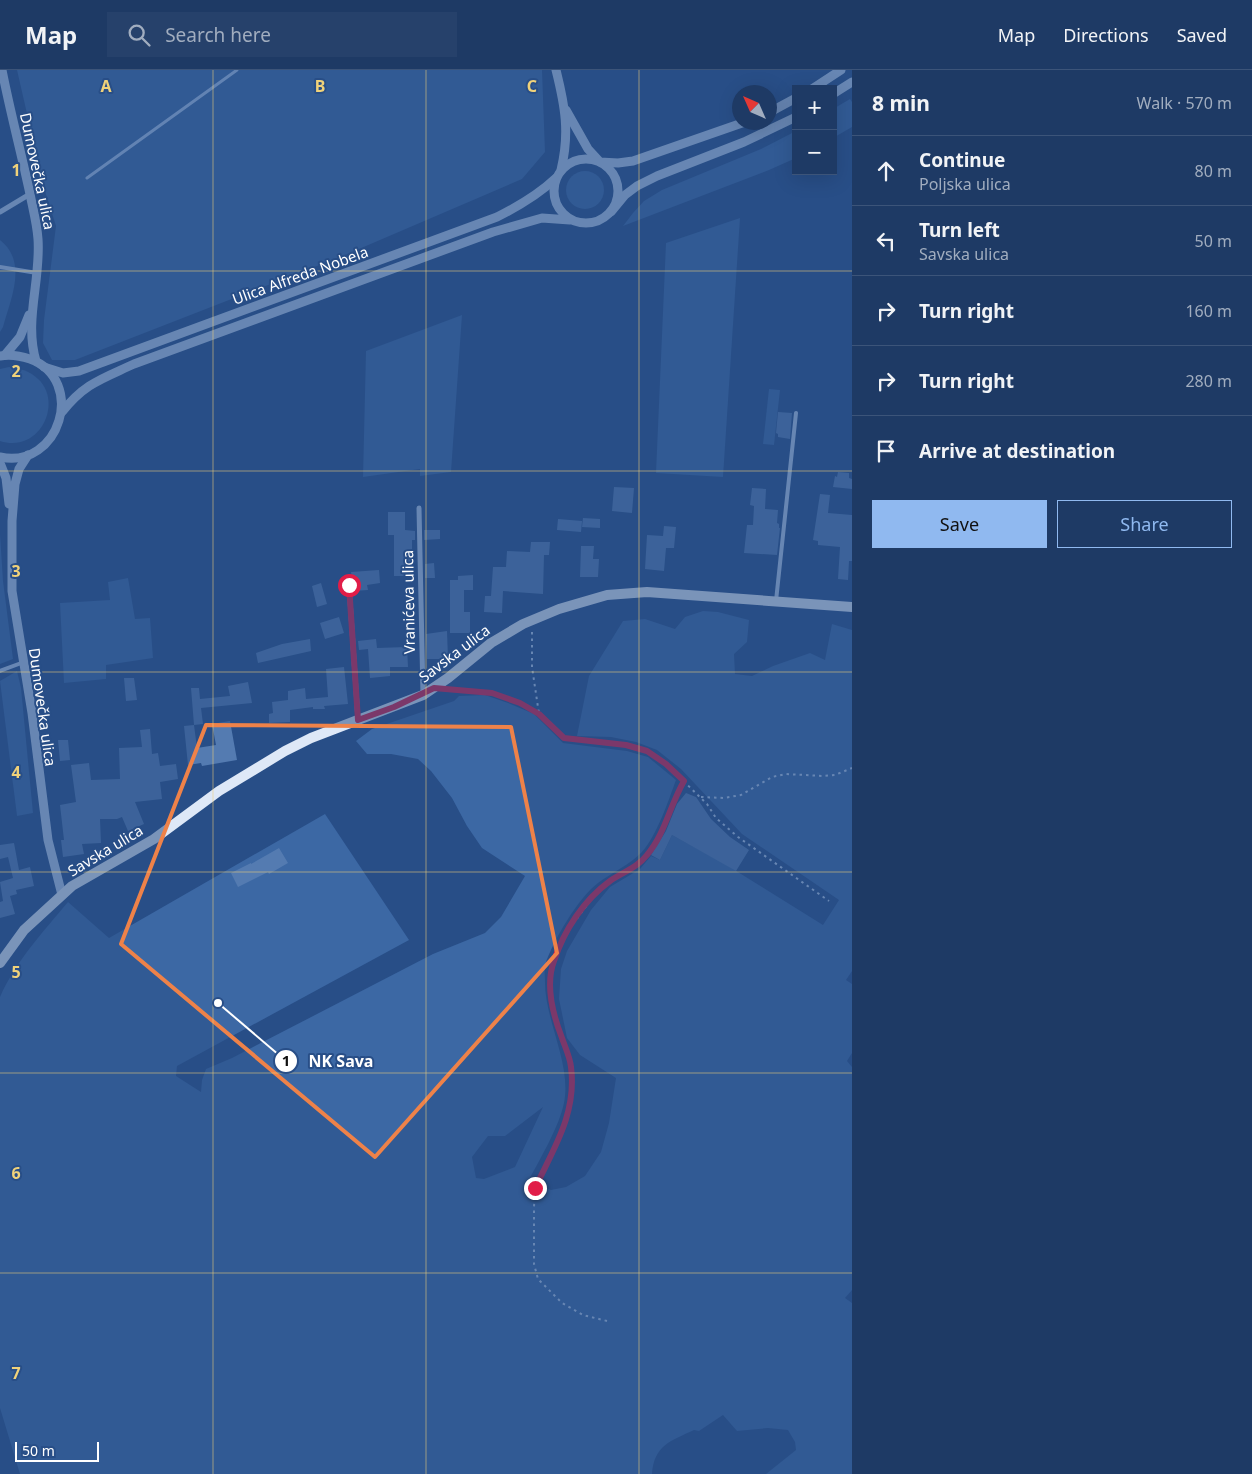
<!DOCTYPE html>
<html lang="en">
<head>
<meta charset="utf-8">
<style>
  body { margin:0; font-family:"Noto Sans",sans-serif; background:#26416b; color:#f1f3f6 }
  .controls { position:absolute; right:15px; top:15px; display:grid; overflow:hidden; border-radius:0px; box-shadow:0 5px 20px #0002 }
  .controls button { width:45px; height:45px; display:grid; place-items:center; padding:0; border:0; border-bottom:1px solid #3c5479; background:#1e3a65; color:#f1f3f6; font:25px sans-serif }
  .compass { position:absolute; left:732px; top:15px; width:45px; height:45px; border-radius:50%; background:#1e3a65; box-shadow:0 5px 20px #0002; rotate:315deg }
  .scale { position:absolute; left:15px; bottom:12px; width:84px; box-sizing:border-box; padding-left:5px; border:2px solid #fff; border-top:0; font-size:14px; line-height:18px; white-space:nowrap; color:#fff; -webkit-text-stroke:4px #284e87; paint-order:stroke }
  .stop { position:absolute; width:15px; height:15px; margin:-11px; border:4px solid #e11d48; border-radius:50%; background:#fff }
  .stop.end { background:#e11d48; border-color:#fff; box-shadow:0 1px 5px #0008 }
  .list { margin:0; padding:0; list-style:none }
  h2 { display:flex; justify-content:space-between; align-items:center; height:65px; margin:0; padding:0 20px; font-size:21px }
  h2 small { font-size:16px; font-weight:400; color:#a1adbf }
  .list li { display:grid; grid-template-columns:32px 1fr auto; gap:15px; align-items:center; box-sizing:border-box; height:70px; padding:0 20px; border-top:1px solid #3c5479 }
  .list b { display:block; font-size:19px; white-space:nowrap }
  .list p { margin:0; font-size:16px; white-space:nowrap; color:#a1adbf }
  .list em { font-size:16px; font-style:normal; color:#a1adbf }
  .actions { display:flex; gap:10px; padding:15px 20px }
  .actions a { flex:1; padding:11px 0; border:1px solid #90b9f0; border-radius:0px; text-align:center; font-size:18px; color:#90b9f0 }
  .actions .main { background:#90b9f0; color:#111 }
  .icon { flex:none; width:28px; height:28px; fill:none; stroke:currentColor; stroke-width:2; stroke-linecap:round; stroke-linejoin:round }
  .map { position:relative; flex:none; width:852px; height:1404px; overflow:hidden }
  header { display:flex; align-items:center; gap:30px; box-sizing:border-box; height:70px; padding:0 25px; background:#1e3a65; border-bottom:1px solid #3c5479 }
  header strong { font-size:24px }
  nav { display:flex; gap:28px; margin-inline-start:auto; font-size:18px }
  .search { width:350px; height:45px; background:#26416b; display:flex; align-items:center; gap:12px; box-sizing:border-box; padding:0 18px; border-radius:0px; color:#a1adbf; font-size:19px }
  main { display:flex }
  aside { flex:1; background:#1e3a65 }
  .map>svg:first-child { display:block }
  .green { fill:#3c68a4; fill-rule:evenodd }
  .lines { fill:none; stroke-linecap:round; stroke-linejoin:round }
  .stream { stroke:#a8c4e9; stroke-width:3 }
  .building { fill:#547bb1 }
  .path { stroke:#b4cae8; stroke-width:2; stroke-dasharray:2.5 4; stroke-linecap:butt }
  .service { stroke:#b4cae8; stroke-width:4 }
  .minor { stroke:#b4cae8; stroke-width:5 }
  .tertiary { stroke:#b4cae8; stroke-width:9 }
  .secondary { stroke:#dee8f7; stroke-width:10 }
  .route { stroke:#e11d48; stroke-width:6 }
  .marked { fill:none; stroke:#ee8249; stroke-width:4; stroke-linejoin:round }
  .grid { fill:none; stroke:#f0d27a; stroke-width:1; stroke-opacity:0.55 }
  .labels { text-anchor:middle; dominant-baseline:central; stroke-width:4; stroke-linejoin:round; paint-order:stroke }
  .street-label { font-size:15px; fill:#fff; stroke:#284e87 }
  .grid-label { font-size:16px; text-anchor:middle; font-weight:bold; fill:#f0d27a; stroke:#284e87; stroke-width:4; stroke-linejoin:round; paint-order:stroke }
  .leader { fill:none; stroke:#fff; stroke-width:2 }
  .callout-dot { fill:#fff; stroke:#284e87; stroke-width:2 }
  .mark-label { font-size:15px; text-anchor:middle; font-weight:bold; fill:#111 }
  .callout-label { font-size:16px; text-anchor:middle; font-weight:bold; fill:#fff; stroke:#284e87; stroke-width:4; stroke-linejoin:round; paint-order:stroke }
</style>
</head>
<body>
<header>
<strong>Map</strong>
<div class="search"><svg class="icon" aria-label="search" viewBox="0 0 24 24"><circle cx="10" cy="10" r="6"/><path d="M15 15l6 6"/></svg>Search here</div>
<nav><a>Map</a><a>Directions</a><a>Saved</a></nav>
</header>
<main>
<div class="map">
<svg width="852" height="1404" viewBox="0 0 852 1404">
  <rect width="100%" height="100%" fill="#284e87"/>
  <g class="green">
    <polygon points="17,0 542,0 545,82 522,109 345,185 75,290 52,290 43,273 44,250 56,156 44,118"/>
    <polygon points="850,29 852,32 852,57 833,68 833,39"/>
    <polygon points="796,61 796,88 769,100 623,156 633,143 644,131 662,120 761,79"/>
    <circle cx="585" cy="120" r="19"/>
    <polygon points="740,148 723,407 656,403 666,173"/>
    <path d="M 0,170 C 28,192 11,228 3,257 L 0,262 Z"/>
    <polygon points="462,245 451,402 420,406 420,399 363,407 366,281"/>
    <path d="M 9,297 C 75,304 49,387 0,371 L 0,299 Z"/>
    <polygon points="769,319 780,320 774,375 763,374"/>
    <polygon points="0,464 3,511 13,589 0,594"/>
    <polygon points="128,508 135,549 150,548 153,588 106,595 106,609 64,613 60,533 110,530 108,512"/>
    <path d="M 703,541 L 718,542 L 749,550 L 747,572 L 734,584 L 735,604 L 752,606 L 773,596 L 810,583 L 825,590 L 832,554 L 852,560 L 852,901 L 846,910 L 852,914 L 852,983 L 847,991 L 852,997 L 852,1220 L 845,1228 L 852,1233 L 852,1404 L 766,1404 L 796,1380 L 795,1372 L 788,1360 L 768,1358 L 737,1361 L 723,1345 L 699,1361 L 694,1360 C 671,1371 654,1375 652,1404 L 20,1404 L 0,1338 L 0,927 C 16,891 43,862 68,832 L 109,868 L 325,744 L 409,870 L 177,996 L 176,1006 L 201,1022 L 202,1010 L 206,999 L 232,988 L 433,884 L 485,863 L 501,847 L 525,806 L 482,778 L 467,756 L 452,728 L 431,701 L 418,689 L 391,684 L 367,684 L 356,671 L 372,659 L 454,631 L 459,626 L 485,625 L 508,633 L 534,644 L 563,673 L 627,681 L 648,687 L 676,710 C 668,732 657,765 642,782 C 631,794 611,803 598,813 C 578,828 553,871 545,895 C 544,900 545,905 545,910 C 544,949 572,994 564,1033 C 559,1057 541,1087 529,1110 L 551,1120 L 566,1117 L 585,1106 L 601,1082 L 609,1053 L 616,1008 L 580,985 L 567,968 L 559,929 L 561,899 L 567,881 L 591,840 L 610,817 L 640,799 L 651,786 L 660,790 L 672,765 L 725,794 L 823,855 L 839,830 L 742,764 L 681,699 L 657,680 L 636,672 L 611,667 L 577,666 L 589,606 L 623,551 L 645,549 L 675,559 L 685,547 ZM 543,1037 L 515,1097 L 484,1109 L 476,1108 L 472,1087 L 488,1066 L 505,1066 Z"/>
    <polygon points="17,601 21,618 33,743 17,746 0,611"/>
  </g>
  <g class="lines">
    <polyline class="stream" points="87,108 237,0"/>
  </g>
  <g class="building">
    <polygon points="778,342 792,343 790,369 778,367 778,364 776,363"/>
    <polygon points="838,402 849,403 849,408 852,409 852,419 833,417 835,406 837,407"/>
    <polygon points="614,417 634,418 632,443 612,441"/>
    <polygon points="752,418 766,419 765,439 778,440 777,453 779,454 779,458 780,458 777,485 744,483 747,455 753,455 754,436 750,435"/>
    <polygon points="820,424 830,425 828,443 852,445 852,491 849,491 848,510 838,509 840,477 818,475 818,471 813,470"/>
    <polygon points="388,442 405,442 405,460 415,461 415,470 412,470 412,497 406,497 406,506 394,506 394,465 388,465"/>
    <polygon points="583,448 600,449 600,458 582,457"/>
    <polygon points="558,449 582,451 581,462 557,460"/>
    <polygon points="664,456 676,457 674,478 666,478 664,501 645,499 647,465 663,466"/>
    <polygon points="424,460 440,460 440,469 424,470"/>
    <polygon points="531,472 550,472 549,485 544,485 543,524 503,521 502,543 484,542 485,526 491,526 493,497 506,497 507,481 530,482"/>
    <polygon points="581,476 594,476 593,489 599,489 598,507 580,507"/>
    <polygon points="434,493 435,508 425,508 425,494"/>
    <polygon points="379,500 380,513 367,515 368,520 354,521 351,502"/>
    <polygon points="473,505 473,520 464,520 464,542 470,542 470,563 450,563 450,510 458,510 458,506"/>
    <polygon points="321,513 327,534 317,537 312,516"/>
    <polygon points="339,547 344,563 325,569 320,553"/>
    <polygon points="447,561 448,589 427,589 426,564"/>
    <polygon points="310,569 311,581 258,593 256,583 282,574"/>
    <polygon points="376,569 377,578 407,577 408,597 390,597 390,606 370,608 368,579 359,580 358,571"/>
    <polygon points="344,597 348,634 324,636 325,639 313,639 313,637 290,640 290,652 269,653 269,644 273,643 272,632 288,630 288,621 305,618 306,629 328,627 326,599"/>
    <polygon points="124,608 134,608 137,630 126,631"/>
    <polygon points="248,612 252,633 201,638 203,654 194,655 191,618 199,618 200,629 230,626 228,616"/>
    <polygon points="230,651 237,690 202,696 201,693 188,695 184,656 194,655 197,678 216,675 212,654"/>
    <polygon points="150,659 152,684 158,683 160,696 176,694 178,709 160,712 162,729 135,732 144,754 128,761 122,747 117,749 100,749 101,773 82,774 84,784 63,787 61,770 64,770 60,735 76,732 71,695 89,693 91,710 120,709 119,678 142,677 140,660"/>
    <polygon points="58,670 68,670 70,690 60,691"/>
    <polygon points="686,723 696,727 711,749 730,767 749,780 736,801 672,765 660,790 651,785 666,761 677,734"/>
    <polygon points="14,773 19,800 30,797 34,816 16,820 17,824 10,826 15,844 0,848 0,832 3,831 0,812 13,808 8,787 0,789 0,775"/>
    <polygon points="279,778 288,793 269,804 268,802 238,817 231,803 251,793 251,794"/>
  </g>
  <g class="lines">
    <g class="path">
      <polyline points="532,562 532,597 539,644"/>
      <polyline points="450,619 492,623 520,633 539,644 565,668 626,675 647,681 666,694 707,734 716,748 738,767 829,831"/>
      <polyline points="701,727 724,728 741,725 772,707 786,704 823,706 835,705 852,698"/>
      <polyline points="607,1251 583,1245 562,1233 538,1209 534,1194 534,1137 535,1118 567,1051 572,1022 571,995 557,955 549,915 553,892 566,863 596,823 612,810 636,796 648,785 665,755 675,727 684,711"/>
    </g>
    <g class="service">
      <polyline points="0,197 37,203"/>
      <polyline points="776,531 796,343"/>
      <polyline points="0,601 24,592"/>
    </g>
    <g class="minor">
      <polyline points="0,142 30,124"/>
      <polyline points="419,438 423,625"/>
      <polyline points="349,515 358,650"/>
    </g>
    <g class="tertiary">
      <path d="M 2,0 C 10,41 21,82 30,124 C 33,139 37,154 38,169 C 41,210 24,251 36,291"/>
      <path d="M 556,0 C 565,36 570,63 561,100"/>
      <polyline points="812,19 841,0"/>
      <polyline points="833,24 852,12"/>
      <polyline points="566,40 588,79 600,92 618,93 633,91 745,52"/>
      <polyline points="770,42 796,28"/>
      <circle cx="586" cy="121" r="32"/>
      <polyline points="611,142 625,125 637,116 657,106 744,72 796,47"/>
      <polyline points="5,285 20,267 29,245"/>
      <path d="M 0,286 C 10,284 21,286 30,289 C 87,310 60,400 0,387"/>
      <path d="M 44,297 L 63,303 L 79,301 L 497,147 C 519,136 538,125 556,108"/>
      <path d="M 62,342 C 85,313 102,309 134,294 L 493,162 L 542,148 L 570,150"/>
      <polyline points="28,385 19,399 15,414 12,451 12,521 32,643 48,770 62,825"/>
      <polyline points="0,393 6,408 9,434"/>
    </g>
    <polyline class="secondary" points="0,893 24,860 72,816 154,769 219,721 285,681 311,668 423,625 448,608 491,573 523,554 559,539 607,525 647,522 852,537"/>
  </g>
  <g class="lines">
    <path class="route" d="M 349,515 L 358,650 L 394,637 L 434,618 L 492,623 L 520,633 L 539,644 L 564,668 L 626,675 L 647,681 L 666,694 L 684,711 C 670,735 665,764 647,785 C 637,798 623,802 610,811 C 584,830 564,860 554,891 C 545,915 553,945 562,968 C 565,977 570,987 571,997 C 577,1043 554,1078 535,1118"/>
  </g>
  <path d="M0 0H852V1404H0ZM 206,655 L 511,657 L 557,883 L 375,1087 L 121,874 Z" fill="#284e87" fill-opacity=".55" fill-rule="evenodd"/>
  <path class="marked" d="M 206,655 L 511,657 L 557,883 L 375,1087 L 121,874 Z"/>
  <path class="grid" d="M 213,0 L 213,1404M 426,0 L 426,1404M 639,0 L 639,1404M 0,201 L 852,201M 0,401 L 852,401M 0,602 L 852,602M 0,802 L 852,802M 0,1003 L 852,1003M 0,1203 L 852,1203"/>
  <g class="labels">
    <g class="street-label">
      <text transform="translate(38 101) rotate(78)">Dumovečka ulica</text>
      <text transform="translate(300 205) rotate(-20)">Ulica Alfreda Nobela</text>
      <text transform="translate(408 532) rotate(-91)">Vranićeva ulica</text>
      <text transform="translate(454 583) rotate(-37)">Savska ulica</text>
      <text transform="translate(43 637) rotate(82)">Dumovečka ulica</text>
      <text transform="translate(105 780) rotate(-31)">Savska ulica</text>
    </g>
  </g>
  <g class="grid-label">
    <text x="106" y="22">A</text>
    <text x="320" y="22">B</text>
    <text x="532" y="22">C</text>
    <text x="16" y="106">1</text>
    <text x="16" y="307">2</text>
    <text x="16" y="507">3</text>
    <text x="16" y="708">4</text>
    <text x="16" y="908">5</text>
    <text x="16" y="1109">6</text>
    <text x="16" y="1309">7</text>
  </g>
  <path class="leader" d="M218 933L286 991"/>
  <g class="callout-dot">
    <circle cx="218" cy="933" r="5"/>
    <circle cx="286" cy="991" r="12"/>
  </g>
  <g class="mark-label">
    <text x="286" y="996">1</text>
  </g>
  <g class="callout-label">
    <text x="341" y="997">NK Sava</text>
  </g>
</svg>
<div class="controls">
<button>+</button>
<button>−</button>
</div>
<svg class="compass" viewBox="-18 -18 36 36"><path d="M0-13l5 13h-10z" fill="#e53935"/><path d="M0 13l5-13h-10z" fill="#a1adbf"/></svg>
<div class="scale">50 m</div>
<div class="stop" style="left:349px;top:515px"></div>
<div class="stop end" style="left:535px;top:1118px"></div>
</div>
<aside>
<h2>8 min<small>Walk · 570 m</small></h2>
<ul class="list">
<li><svg class="icon" aria-label="ahead" viewBox="0 0 24 24"><path d="M12 20V5M6 11l6-6 6 6"/></svg><div><b>Continue</b><p>Poljska ulica</p></div><em>80 m</em></li>
<li><svg class="icon" aria-label="left" viewBox="0 0 24 24"><path d="M17 20v-9H6M10 6l-5 5 5 5"/></svg><div><b>Turn left</b><p>Savska ulica</p></div><em>50 m</em></li>
<li><svg class="icon" aria-label="right" viewBox="0 0 24 24"><path d="M7 20v-9h11M14 6l5 5-5 5"/></svg><div><b>Turn right</b></div><em>160 m</em></li>
<li><svg class="icon" aria-label="right" viewBox="0 0 24 24"><path d="M7 20v-9h11M14 6l5 5-5 5"/></svg><div><b>Turn right</b></div><em>280 m</em></li>
<li><svg class="icon" aria-label="arrive" viewBox="0 0 24 24"><path d="M6 21V4h12l-3 4 3 4H6"/></svg><div><b>Arrive at destination</b></div></li>
</ul>
<div class="actions"><a class="main">Save</a><a>Share</a></div>
</aside>
</main>
</body>
</html>
